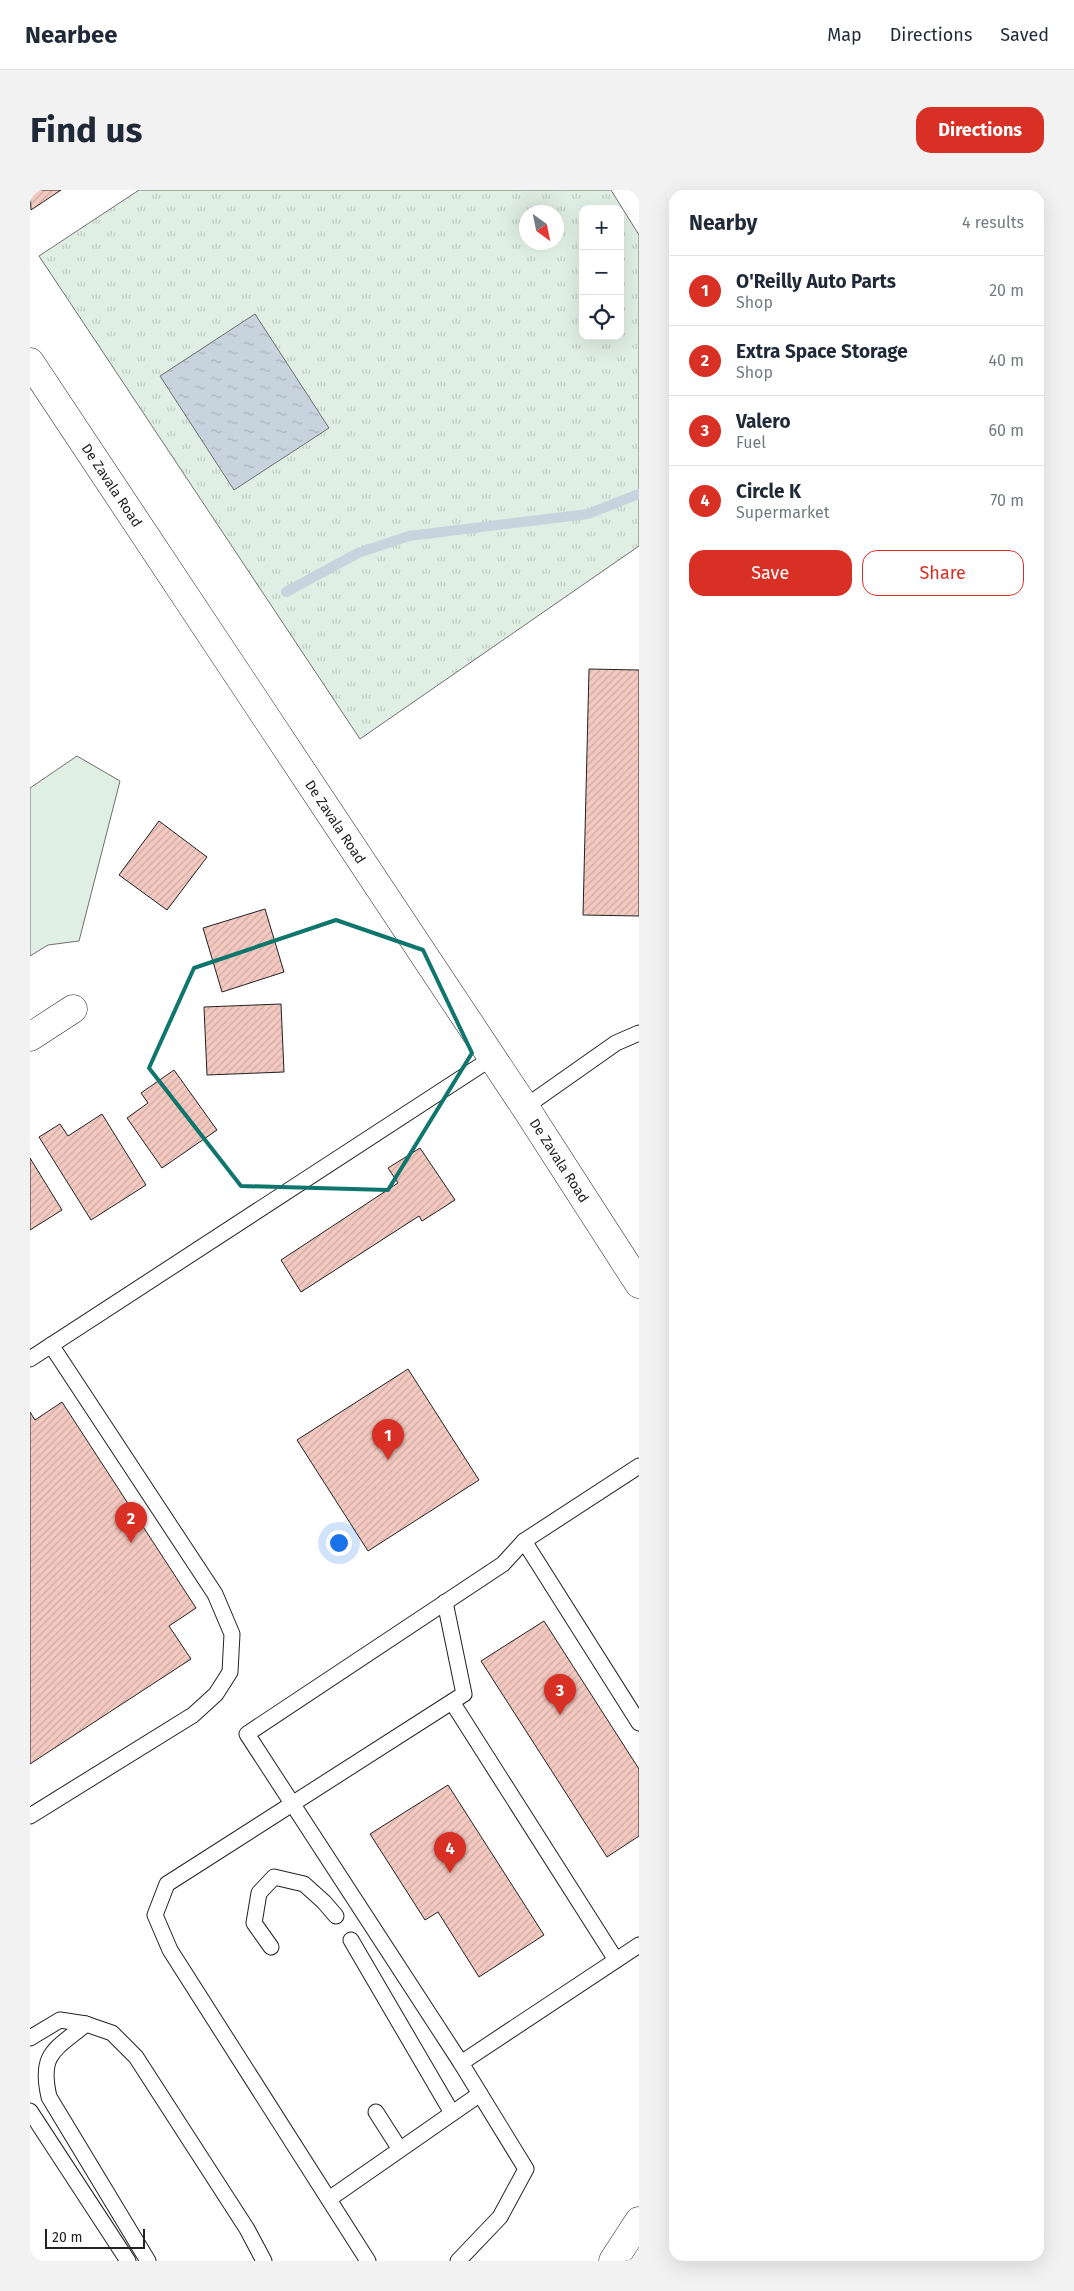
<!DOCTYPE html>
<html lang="en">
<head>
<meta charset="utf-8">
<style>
  body { margin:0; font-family:"Fira Sans",sans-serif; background:#f2f2f3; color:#1f2937 }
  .controls { position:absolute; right:15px; top:15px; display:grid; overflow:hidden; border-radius:10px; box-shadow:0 5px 20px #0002 }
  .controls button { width:45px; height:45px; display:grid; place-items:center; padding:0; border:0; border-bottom:1px solid #e0e1e3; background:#fff; color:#1f2937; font:25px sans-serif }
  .compass { position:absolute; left:489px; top:15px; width:45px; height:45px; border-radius:50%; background:#fff; box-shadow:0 5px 20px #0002; rotate:147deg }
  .scale { position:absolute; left:15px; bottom:12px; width:100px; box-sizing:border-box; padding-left:5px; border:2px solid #222; border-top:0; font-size:14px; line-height:18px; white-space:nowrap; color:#222; -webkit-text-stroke:4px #fff; paint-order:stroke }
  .you { position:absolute; left:308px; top:1352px; width:18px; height:18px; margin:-12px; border:4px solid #fff; border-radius:50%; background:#1a73e8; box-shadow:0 0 0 8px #1a73e833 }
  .badge { display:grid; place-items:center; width:32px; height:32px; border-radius:50%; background:#d93025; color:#fff; font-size:16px; font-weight:700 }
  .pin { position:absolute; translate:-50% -41px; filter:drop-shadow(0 1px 2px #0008) }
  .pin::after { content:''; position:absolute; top:26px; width:18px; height:15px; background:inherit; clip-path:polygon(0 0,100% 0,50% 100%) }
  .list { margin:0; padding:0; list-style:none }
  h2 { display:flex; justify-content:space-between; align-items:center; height:65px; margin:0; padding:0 20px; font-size:21px }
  h2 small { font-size:16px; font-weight:400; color:#747a83 }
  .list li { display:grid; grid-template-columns:32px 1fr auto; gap:15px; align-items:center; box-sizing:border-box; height:70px; padding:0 20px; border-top:1px solid #e0e1e3 }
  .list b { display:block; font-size:19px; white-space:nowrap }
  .list p { margin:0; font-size:16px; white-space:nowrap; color:#747a83 }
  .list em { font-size:16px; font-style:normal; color:#747a83 }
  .actions { display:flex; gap:10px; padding:15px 20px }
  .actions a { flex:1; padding:11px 0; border:1px solid #d93025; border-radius:15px; text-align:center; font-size:18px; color:#d93025 }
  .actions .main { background:#d93025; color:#fff }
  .icon { flex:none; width:28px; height:28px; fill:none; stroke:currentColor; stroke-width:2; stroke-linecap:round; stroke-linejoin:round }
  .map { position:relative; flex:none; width:609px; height:2071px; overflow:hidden; border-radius:15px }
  header { display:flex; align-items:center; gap:30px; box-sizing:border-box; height:70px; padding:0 25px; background:#fff; border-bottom:1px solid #e0e1e3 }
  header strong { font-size:24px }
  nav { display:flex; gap:28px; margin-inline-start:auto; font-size:18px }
  .intro { display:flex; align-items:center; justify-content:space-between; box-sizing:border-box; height:120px; padding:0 30px }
  h1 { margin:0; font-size:35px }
  .button { padding:12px 22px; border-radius:15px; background:#d93025; color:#fff; font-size:18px; font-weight:700 }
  main { display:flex; gap:30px; padding:0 30px }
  aside { flex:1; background:#fff; border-radius:15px; box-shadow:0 5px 20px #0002 }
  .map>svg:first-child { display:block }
  .grass { fill:url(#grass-tufts); stroke:#6f6f6f; fill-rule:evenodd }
  .green { fill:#e0efe3; stroke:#6f6f6f }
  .water { fill:url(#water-ripples); stroke:#6f6f6f }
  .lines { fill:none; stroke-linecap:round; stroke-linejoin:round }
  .stream { stroke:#c7d3dd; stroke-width:10 }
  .building { fill:url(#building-hatch); stroke:#222 }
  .service-casing { stroke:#222; stroke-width:17 }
  .minor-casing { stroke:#222; stroke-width:29 }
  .secondary-casing { stroke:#222; stroke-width:29 }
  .service { stroke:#fff; stroke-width:15 }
  .minor { stroke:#fff; stroke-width:28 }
  .secondary { stroke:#fff; stroke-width:28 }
  .marked { fill:none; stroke:#0f766e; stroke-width:4; stroke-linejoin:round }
  .labels { text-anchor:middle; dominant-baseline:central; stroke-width:4; stroke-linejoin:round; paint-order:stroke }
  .street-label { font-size:14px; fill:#222; stroke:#fff }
</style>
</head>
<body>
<header>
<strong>Nearbee</strong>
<nav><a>Map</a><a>Directions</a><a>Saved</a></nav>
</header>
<div class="intro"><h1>Find us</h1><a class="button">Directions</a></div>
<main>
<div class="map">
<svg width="609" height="2071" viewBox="0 0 609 2071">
  <defs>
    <pattern id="grass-tufts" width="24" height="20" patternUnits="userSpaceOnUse" patternTransform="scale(1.25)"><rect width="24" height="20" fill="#e0efe3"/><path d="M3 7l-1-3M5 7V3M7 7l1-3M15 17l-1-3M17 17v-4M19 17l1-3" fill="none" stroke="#c0cdc2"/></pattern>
    <pattern id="water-ripples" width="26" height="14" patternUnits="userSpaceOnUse" patternTransform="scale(1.25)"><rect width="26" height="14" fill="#c7d3dd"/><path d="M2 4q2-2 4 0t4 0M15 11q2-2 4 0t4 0" fill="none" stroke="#abb5bd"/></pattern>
    <pattern id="building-hatch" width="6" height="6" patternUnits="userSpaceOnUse" patternTransform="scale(1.25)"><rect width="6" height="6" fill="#f3c9c0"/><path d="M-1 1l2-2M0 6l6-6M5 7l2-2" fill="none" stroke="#d0aca5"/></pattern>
  </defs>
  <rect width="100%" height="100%" fill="#fff"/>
  <path class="grass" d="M 109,0 L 581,0 L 609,45 L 609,356 L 330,549 L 9,66 ZM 553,19 L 590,19 L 590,146 L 553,146 ZM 497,22 L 526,22 L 526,52 L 497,52 Z"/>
  <polygon class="green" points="47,566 90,591 49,751 18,755 0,766 0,598"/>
  <polygon class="water" points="225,124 299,238 204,300 130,186"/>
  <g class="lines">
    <polyline class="stream" points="256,402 328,363 379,346 558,324 609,304"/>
  </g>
  <g class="building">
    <polygon points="0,0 31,0 1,20"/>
    <polygon points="559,479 609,480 609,726 553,725"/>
    <polygon points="129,631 177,667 137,720 89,685"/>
    <polygon points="235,719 254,782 192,802 173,738"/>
    <polygon points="251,814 254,882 177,885 174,817"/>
    <polygon points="144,880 187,940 132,978 97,928 118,913 111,903"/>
    <polygon points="72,924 116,995 61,1030 9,947 30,934 38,946"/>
    <polygon points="390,958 425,1010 392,1031 389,1026 271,1102 251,1070 368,993 358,978"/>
    <polygon points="0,968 32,1020 0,1040"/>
    <polygon points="378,1179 449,1290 338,1361 267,1250"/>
    <polygon points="32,1212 166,1418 139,1436 161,1469 0,1574 0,1222 5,1230"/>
    <polygon points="514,1431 609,1579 609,1646 577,1667 451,1471"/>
    <polygon points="418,1595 514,1745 449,1787 408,1722 395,1730 340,1644"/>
  </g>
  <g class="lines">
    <g class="service-casing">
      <g id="service">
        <polyline points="495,917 586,853 609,843"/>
        <polyline points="0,1169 462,868"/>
        <polyline points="494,1351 609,1533"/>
        <polyline points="422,1512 586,1770"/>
        <polyline points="0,1626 163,1525 186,1504 200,1482 202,1444 185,1404 21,1155"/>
        <polyline points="321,1750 422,1923"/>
        <polyline points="241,1757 224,1733 229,1703 244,1687 274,1694 294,1712 306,1726"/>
        <path d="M 56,1834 C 25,1860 9,1863 19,1907 L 118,2071"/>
        <polyline points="0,1848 30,1830 56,1834 82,1843 106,1867 217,2039 234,2071"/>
        <polyline points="431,1873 609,1755"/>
        <polyline points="0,1921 98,2071"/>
        <polyline points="346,1922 369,1958"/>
        <polyline points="299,2009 450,1904"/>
        <polyline points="338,2071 140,1760 125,1725 137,1694 434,1504 415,1412"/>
        <polyline points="428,2071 470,2027 496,1979 431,1873 217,1544 473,1374 494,1351 609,1276"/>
      </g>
    </g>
    <g class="minor-casing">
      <polyline id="minor" points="0,847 43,819"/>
    </g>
    <g class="secondary-casing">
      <g id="secondary">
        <path id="s1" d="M 0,172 L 495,917 L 609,1094"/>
        <polyline points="583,2071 609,2031"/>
      </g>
    </g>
    <use href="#service" class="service"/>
    <use href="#minor" class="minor"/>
    <use href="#secondary" class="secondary"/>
  </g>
  <path class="marked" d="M 306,730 L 393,760 L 442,863 L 358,1000 L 211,996 L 119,878 L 164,778 Z"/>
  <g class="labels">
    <g class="street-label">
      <text stroke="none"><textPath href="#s1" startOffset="148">De Zavala Road</textPath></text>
      <text stroke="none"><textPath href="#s1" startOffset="552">De Zavala Road</textPath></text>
      <text stroke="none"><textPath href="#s1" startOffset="958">De Zavala Road</textPath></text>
    </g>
  </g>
</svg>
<div class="controls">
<button>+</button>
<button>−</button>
<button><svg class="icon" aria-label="locate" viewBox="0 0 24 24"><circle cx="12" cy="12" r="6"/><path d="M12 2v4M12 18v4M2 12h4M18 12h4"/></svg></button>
</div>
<svg class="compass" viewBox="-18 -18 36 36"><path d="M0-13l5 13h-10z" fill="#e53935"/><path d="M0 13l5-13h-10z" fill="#747a83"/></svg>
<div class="scale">20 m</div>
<div class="you"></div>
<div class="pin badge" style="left:358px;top:1270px">1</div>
<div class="pin badge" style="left:101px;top:1353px">2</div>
<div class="pin badge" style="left:530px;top:1525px">3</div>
<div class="pin badge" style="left:420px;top:1683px">4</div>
</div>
<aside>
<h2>Nearby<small>4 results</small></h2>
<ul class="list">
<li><span class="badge">1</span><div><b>O'Reilly Auto Parts</b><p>Shop</p></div><em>20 m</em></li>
<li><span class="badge">2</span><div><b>Extra Space Storage</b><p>Shop</p></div><em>40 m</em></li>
<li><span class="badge">3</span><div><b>Valero</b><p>Fuel</p></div><em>60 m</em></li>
<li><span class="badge">4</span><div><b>Circle K</b><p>Supermarket</p></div><em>70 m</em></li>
</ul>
<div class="actions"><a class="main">Save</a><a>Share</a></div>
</aside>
</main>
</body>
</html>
